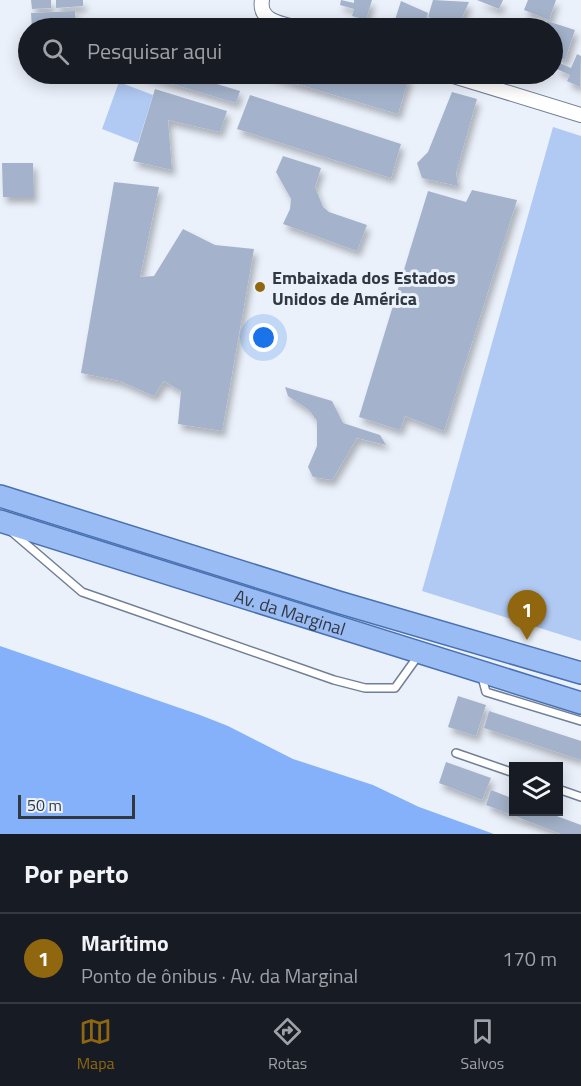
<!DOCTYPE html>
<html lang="pt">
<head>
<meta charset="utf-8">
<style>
  body { margin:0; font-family:"Titillium Web",sans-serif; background:#20242c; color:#f1f3f6 }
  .controls { position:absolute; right:18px; bottom:18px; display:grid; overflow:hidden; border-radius:0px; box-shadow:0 3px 15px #0003 }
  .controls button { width:54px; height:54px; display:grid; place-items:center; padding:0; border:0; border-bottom:2px solid #363941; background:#171b24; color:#f1f3f6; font:30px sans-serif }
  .scale { position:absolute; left:18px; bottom:15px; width:117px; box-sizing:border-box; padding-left:6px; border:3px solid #323841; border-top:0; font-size:16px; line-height:21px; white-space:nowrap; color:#323841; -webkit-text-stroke:4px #ebf1fb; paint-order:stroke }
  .you { position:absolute; left:264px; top:338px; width:21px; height:21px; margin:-15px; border:4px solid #fff; border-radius:50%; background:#1a73e8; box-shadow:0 0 0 9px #1a73e833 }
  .badge { display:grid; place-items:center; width:39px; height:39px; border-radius:50%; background:#90670e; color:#fff; font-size:20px; font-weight:700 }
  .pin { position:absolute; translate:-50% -50px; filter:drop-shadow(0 2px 3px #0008) }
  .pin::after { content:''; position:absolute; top:32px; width:21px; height:18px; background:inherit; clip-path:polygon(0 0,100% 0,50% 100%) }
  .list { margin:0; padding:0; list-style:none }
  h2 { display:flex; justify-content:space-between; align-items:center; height:78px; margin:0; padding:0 24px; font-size:26px }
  h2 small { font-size:20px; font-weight:400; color:#9ea1a6 }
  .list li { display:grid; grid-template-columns:39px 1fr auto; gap:18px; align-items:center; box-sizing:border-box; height:90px; padding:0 24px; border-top:2px solid #363941 }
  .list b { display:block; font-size:22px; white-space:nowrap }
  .list p { margin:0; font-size:20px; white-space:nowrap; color:#9ea1a6 }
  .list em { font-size:20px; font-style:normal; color:#9ea1a6 }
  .icon { flex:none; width:33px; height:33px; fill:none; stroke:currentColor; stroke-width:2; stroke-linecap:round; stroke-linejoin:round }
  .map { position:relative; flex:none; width:581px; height:834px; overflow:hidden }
  .search { position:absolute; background:#171b24; box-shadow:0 3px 15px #0003; left:18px; right:18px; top:18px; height:66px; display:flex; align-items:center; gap:15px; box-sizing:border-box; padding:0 21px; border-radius:33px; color:#9ea1a6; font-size:22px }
  .sheet { height:168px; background:#171b24 }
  nav { display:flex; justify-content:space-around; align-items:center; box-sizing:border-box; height:84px; border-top:2px solid #363941; background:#171b24; font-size:16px; color:#9ea1a6 }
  nav a { display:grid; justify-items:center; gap:3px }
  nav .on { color:#90670e }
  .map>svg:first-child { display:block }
  .green { fill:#b1caf3 }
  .water { fill:#84b1f9 }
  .building { fill:#a4b3cb; filter:url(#shadow) }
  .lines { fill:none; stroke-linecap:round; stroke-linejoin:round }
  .lane-casing { stroke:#717f95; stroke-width:10 }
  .street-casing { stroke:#717f95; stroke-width:16 }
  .primary-casing { stroke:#4971b1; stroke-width:24 }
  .lane { stroke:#fff; stroke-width:7 }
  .street { stroke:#fff; stroke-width:14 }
  .primary { stroke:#9abcf5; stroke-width:21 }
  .poi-dot { fill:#90670e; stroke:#ebf1fb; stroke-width:2 }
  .labels { text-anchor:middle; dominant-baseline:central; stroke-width:6; stroke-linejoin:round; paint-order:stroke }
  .poi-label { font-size:18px; font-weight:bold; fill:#323841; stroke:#ebf1fb; text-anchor:start }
  .street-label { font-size:18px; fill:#323841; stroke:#ebf1fb }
</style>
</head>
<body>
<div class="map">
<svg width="581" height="834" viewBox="0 0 581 834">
  <defs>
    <filter id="shadow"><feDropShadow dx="3.5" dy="6" stdDeviation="3" flood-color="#0004"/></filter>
  </defs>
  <rect width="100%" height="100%" fill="#ebf1fb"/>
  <g class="green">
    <polygon points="119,82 153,95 138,143 102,129"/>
    <polygon points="553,127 581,136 581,641 422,591"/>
  </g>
  <polygon class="water" points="0,646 200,715 228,726 293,759 373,785 419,807 494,834 0,834"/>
  <g class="building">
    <polygon points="31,0 51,0 51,8 32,9"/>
    <polygon points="56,0 83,0 83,6 56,8"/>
    <polygon points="341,0 354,3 354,0 372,0 366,20 352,16 354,9 340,5"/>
    <polygon points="433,0 469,2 458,27 428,17"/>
    <polygon points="477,0 503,0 499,9"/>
    <polygon points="528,0 556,0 549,20 524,10"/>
    <polygon points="401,1 428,13 424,28 399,28 393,26"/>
    <polygon points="75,11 76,28 32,28 31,13"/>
    <polygon points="547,21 575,30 565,60 552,55 552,28 545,28"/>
    <polygon points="577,54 581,56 580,87 567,81 570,75 557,69 560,63 571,68"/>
    <polygon points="139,74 184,74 240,91 236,103"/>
    <polygon points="264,74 398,74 409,77 398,114"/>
    <polygon points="155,89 227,111 220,132 168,120 172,170 133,161"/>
    <polygon points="452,92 477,99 456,173 458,186 422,178 417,163 428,152"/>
    <polygon points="250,95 401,144 391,178 237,129"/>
    <polygon points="283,156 321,168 315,187 323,207 329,212 367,225 357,251 283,224 290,209 291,199 276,172"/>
    <polygon points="2,163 33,163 34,197 3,197"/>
    <polygon points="114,182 159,187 140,277 154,276 183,229 215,245 254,249 222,431 178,424 181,391 164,381 154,396 120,381 81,373"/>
    <polygon points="472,190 517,200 444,431 405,416 400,430 359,417 428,191 466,202"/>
    <polygon points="285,387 332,401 343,423 380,435 386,445 357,438 332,480 313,477 308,467 317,446 317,421 309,410 288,396"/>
    <polygon points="458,696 486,705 476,736 448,727"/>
    <polygon points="489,711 581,741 581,760 484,728"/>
    <polygon points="446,762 491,778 482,800 439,783"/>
    <polygon points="491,790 514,799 514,812 546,812 581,825 581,834 561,834 486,805"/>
  </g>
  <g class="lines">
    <g class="lane-casing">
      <g id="lane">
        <polyline points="12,532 82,592 334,680 365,688 395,688 418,656"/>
        <polyline points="482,677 486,692 581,721"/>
        <polyline points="456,753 514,773"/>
        <polyline points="558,789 581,797"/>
      </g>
    </g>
    <g class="street-casing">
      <g id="street">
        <path d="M 262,0 C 258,22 283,24 299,28"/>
        <polyline points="447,74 581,115"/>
      </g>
    </g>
    <g class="primary-casing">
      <g id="primary">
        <polyline points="0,496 338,602 581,673"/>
        <path id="s1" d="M 0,521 L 581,703"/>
      </g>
    </g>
    <use href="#lane" class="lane"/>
    <use href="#street" class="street"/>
    <use href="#primary" class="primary"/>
  </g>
  <circle class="poi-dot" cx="260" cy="287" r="6"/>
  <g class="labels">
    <g class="poi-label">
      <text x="272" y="277">Embaixada dos Estados<tspan x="272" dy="21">Unidos de América</tspan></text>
    </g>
    <g class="street-label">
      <text stroke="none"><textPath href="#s1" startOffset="304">Av. da Marginal</textPath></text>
    </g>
  </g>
</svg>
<div class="controls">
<button><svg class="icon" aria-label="layers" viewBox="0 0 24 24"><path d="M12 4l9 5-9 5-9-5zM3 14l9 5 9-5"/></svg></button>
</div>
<div class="scale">50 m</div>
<div class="you"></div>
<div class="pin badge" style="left:527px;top:640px">1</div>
<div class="search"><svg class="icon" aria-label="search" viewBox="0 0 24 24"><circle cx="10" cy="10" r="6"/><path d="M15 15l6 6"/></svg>Pesquisar aqui</div>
</div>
<section class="sheet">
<h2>Por perto<small></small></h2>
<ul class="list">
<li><span class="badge">1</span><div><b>Marítimo</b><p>Ponto de ônibus · Av. da Marginal</p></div><em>170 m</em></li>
</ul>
</section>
<nav>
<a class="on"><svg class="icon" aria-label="map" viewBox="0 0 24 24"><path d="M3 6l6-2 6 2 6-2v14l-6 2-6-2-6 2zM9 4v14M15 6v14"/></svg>Mapa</a>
<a><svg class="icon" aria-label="directions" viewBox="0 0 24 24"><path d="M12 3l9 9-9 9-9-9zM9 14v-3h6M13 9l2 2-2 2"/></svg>Rotas</a>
<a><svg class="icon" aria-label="saved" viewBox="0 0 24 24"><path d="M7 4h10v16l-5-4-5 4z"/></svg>Salvos</a>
</nav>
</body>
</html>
